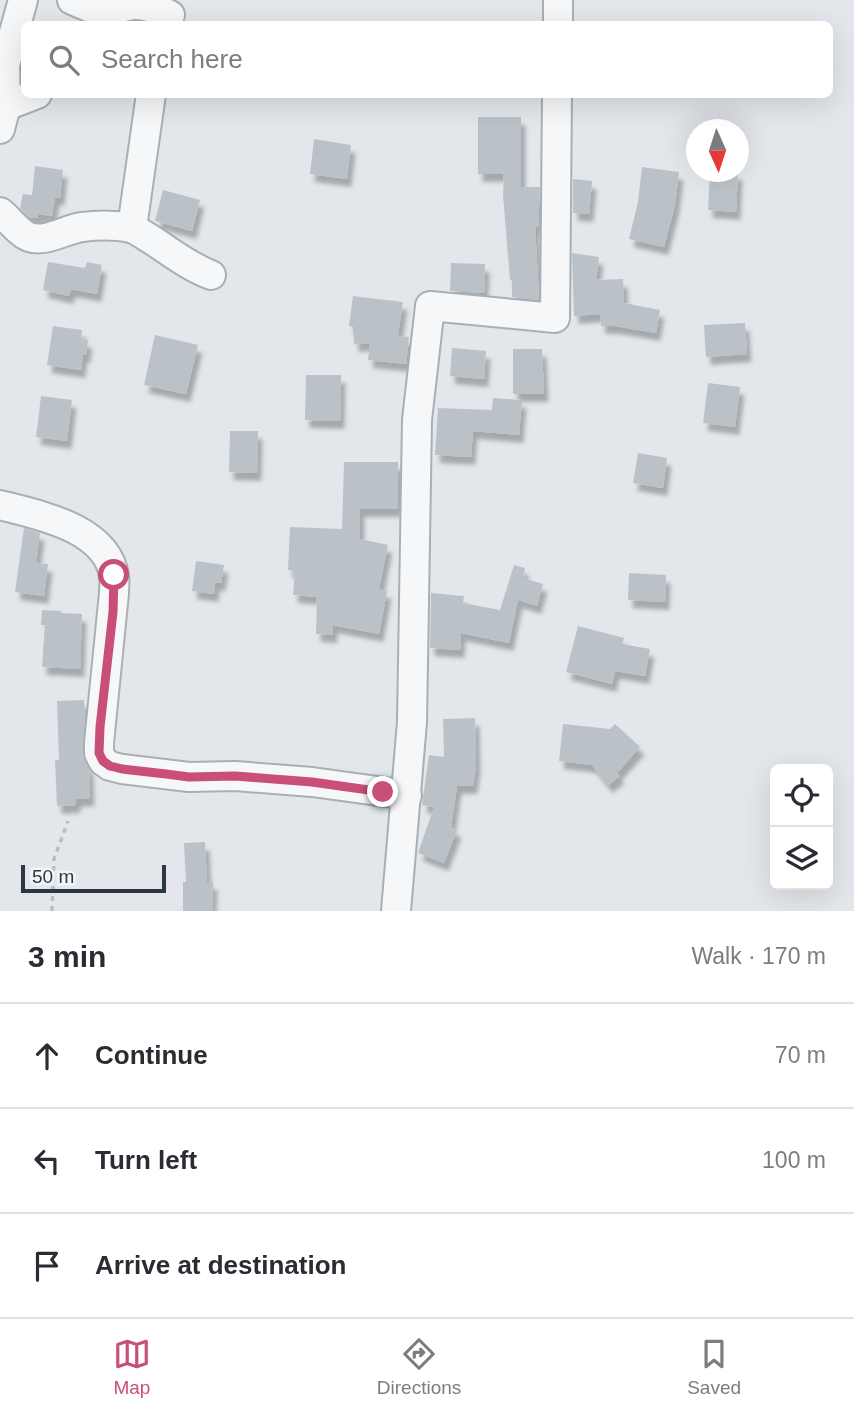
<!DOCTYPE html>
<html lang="en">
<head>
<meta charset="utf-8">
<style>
  body { margin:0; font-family:Arial,sans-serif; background:#f2f2f3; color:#2b2b33 }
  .controls { position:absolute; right:21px; bottom:21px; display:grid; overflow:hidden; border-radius:10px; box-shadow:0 7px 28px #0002 }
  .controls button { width:63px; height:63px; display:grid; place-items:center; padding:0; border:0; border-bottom:2px solid #e1e1e2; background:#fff; color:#2b2b33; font:35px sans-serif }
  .compass { position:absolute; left:686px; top:119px; width:63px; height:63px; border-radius:50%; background:#fff; box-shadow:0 7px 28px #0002; rotate:177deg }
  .scale { position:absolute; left:21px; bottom:18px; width:145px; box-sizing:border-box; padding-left:7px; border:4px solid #2b3842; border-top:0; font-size:19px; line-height:24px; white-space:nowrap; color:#2b3842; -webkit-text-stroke:5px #f3f6f8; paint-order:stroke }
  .stop { position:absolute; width:21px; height:21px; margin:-16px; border:5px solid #c94f78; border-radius:50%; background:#fff }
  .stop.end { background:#c94f78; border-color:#fff; box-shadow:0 2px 7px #0008 }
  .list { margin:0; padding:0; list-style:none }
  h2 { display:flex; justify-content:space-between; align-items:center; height:91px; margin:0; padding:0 28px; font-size:30px }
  h2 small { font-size:23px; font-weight:400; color:#7c7c81 }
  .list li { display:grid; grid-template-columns:46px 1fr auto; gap:21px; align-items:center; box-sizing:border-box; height:105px; padding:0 28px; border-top:2px solid #e1e1e2 }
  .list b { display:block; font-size:26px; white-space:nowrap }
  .list em { font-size:23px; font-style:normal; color:#7c7c81 }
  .icon { flex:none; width:38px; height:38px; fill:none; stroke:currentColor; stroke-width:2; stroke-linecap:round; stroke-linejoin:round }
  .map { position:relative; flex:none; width:854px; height:911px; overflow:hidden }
  .search { position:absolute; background:#fff; box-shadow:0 7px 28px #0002; left:21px; right:21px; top:21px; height:77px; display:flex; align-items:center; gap:18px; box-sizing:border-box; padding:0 24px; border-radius:10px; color:#7c7c81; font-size:26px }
  .sheet { height:406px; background:#fff }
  nav { display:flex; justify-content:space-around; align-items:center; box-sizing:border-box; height:98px; border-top:2px solid #e1e1e2; background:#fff; font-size:19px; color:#7c7c81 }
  nav a { display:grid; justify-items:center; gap:4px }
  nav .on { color:#c94f78 }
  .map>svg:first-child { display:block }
  .building { fill:#bac2c7; filter:url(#shadow) }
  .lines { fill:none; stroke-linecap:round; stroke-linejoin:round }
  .minor-casing { stroke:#a8afb5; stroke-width:32 }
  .path { stroke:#b9bec2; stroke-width:3.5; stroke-dasharray:5 5; stroke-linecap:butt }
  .minor { stroke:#f6f7f9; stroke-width:28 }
  .route { stroke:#c94f78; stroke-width:9 }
</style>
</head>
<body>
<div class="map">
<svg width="854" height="911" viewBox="0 0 854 911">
  <defs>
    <filter id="shadow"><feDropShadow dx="4.5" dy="8" stdDeviation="2" flood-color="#0004"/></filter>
  </defs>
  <rect width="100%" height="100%" fill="#e3e7eb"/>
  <g class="building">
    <polygon points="478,117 521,117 521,187 540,187 538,227 535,227 539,300 512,297 512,280 510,280 503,195 504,174 478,174"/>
    <polygon points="314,139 351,145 347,179 310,174"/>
    <polygon points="35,166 63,170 60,198 55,197 52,216 38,214 38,218 29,217 20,208 23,194 32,195"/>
    <polygon points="642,167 679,172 675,205 664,247 629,239 638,202"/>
    <polygon points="710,172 738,172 736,212 708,210"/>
    <polygon points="573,179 592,181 589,214 573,213"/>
    <polygon points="163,190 200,200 192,231 155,221"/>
    <polygon points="572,253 599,257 596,280 623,279 624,303 660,310 656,333 615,326 601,326 600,314 574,316"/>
    <polygon points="48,262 85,268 87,262 102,265 97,294 71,289 69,296 43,290"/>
    <polygon points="451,263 485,264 484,293 450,291"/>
    <polygon points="353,296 403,302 398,336 409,337 406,364 368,360 370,343 354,344 353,327 349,326"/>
    <polygon points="745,323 747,354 706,357 704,325"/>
    <polygon points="53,326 82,330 81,339 88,340 86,355 83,354 81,370 47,365"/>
    <polygon points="155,335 198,345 186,394 144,385"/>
    <polygon points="452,348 486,351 484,379 450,376"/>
    <polygon points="513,349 542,349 544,394 513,394"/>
    <polygon points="306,375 341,375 340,421 305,420"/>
    <polygon points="708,383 740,387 735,427 703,423"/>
    <polygon points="41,396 72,400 67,441 36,437"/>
    <polygon points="493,398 522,400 519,435 473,431 471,457 435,455 438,408 492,410"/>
    <polygon points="230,431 258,431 257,473 229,472"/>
    <polygon points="638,453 667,458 663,488 633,483"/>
    <polygon points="344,462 398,462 398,509 360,509 360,539 388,545 379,589 387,591 379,634 333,625 333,635 316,634 317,597 293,595 295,570 288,570 290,527 342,529"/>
    <polygon points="24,528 40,533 36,563 48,564 44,596 15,592"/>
    <polygon points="196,561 224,565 221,583 215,583 214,594 192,591"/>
    <polygon points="514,565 525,568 523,578 543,584 537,606 518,600 509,643 461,633 460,650 430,648 431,593 464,596 463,603 500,610"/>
    <polygon points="629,573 666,575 665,602 628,600"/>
    <polygon points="42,610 61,611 61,613 82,614 80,669 42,667 45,625 41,625"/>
    <polygon points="578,626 624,638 622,644 650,649 645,676 615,671 612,684 566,672"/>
    <polygon points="84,700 85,721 82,753 89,769 90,798 76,799 76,805 57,806 55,760 59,760 57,701"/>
    <polygon points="475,718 476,765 473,786 457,786 451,827 457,830 444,863 418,853 434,807 422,805 429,755 444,757 443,719"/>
    <polygon points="563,724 610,729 615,724 640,747 617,773 620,776 608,785 592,765 559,761"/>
    <polygon points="205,842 207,882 213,882 212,911 183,911 183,882 186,882 184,843"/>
  </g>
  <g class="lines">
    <g class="minor-casing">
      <g id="minor">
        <polyline points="72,0 107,15"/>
        <path d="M 99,24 C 121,0 141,1 170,15"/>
        <polyline points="558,24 558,0"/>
        <path d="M 151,94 L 132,228 C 159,242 182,264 211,275"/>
        <polyline points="6,106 37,94"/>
        <polyline points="0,129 6,106 5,65 23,0"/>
        <path d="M 0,212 C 8,218 20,234 29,237 C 46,243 66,229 82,227 C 98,225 116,225 132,228"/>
        <path d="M 0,505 C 39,515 107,528 114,576 C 115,582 114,588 114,593 L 99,743 L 99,753 L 103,761 L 110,766 L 122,769 L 189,777 L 235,776 L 312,782 L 407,795"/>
        <polyline points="396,911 412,722 417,420 430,306 555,318 557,94"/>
      </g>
    </g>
    <polyline class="path" points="52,911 54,859 68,821"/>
    <use href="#minor" class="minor"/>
  </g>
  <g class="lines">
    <polyline class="route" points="114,575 113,612 100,727 99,753 103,761 110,766 122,769 166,774 189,777 235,776 312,782 383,792"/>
  </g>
</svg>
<div class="controls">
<button><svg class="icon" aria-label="locate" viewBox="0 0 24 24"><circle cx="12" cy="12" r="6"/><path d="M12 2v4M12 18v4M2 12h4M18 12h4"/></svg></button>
<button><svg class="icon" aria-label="layers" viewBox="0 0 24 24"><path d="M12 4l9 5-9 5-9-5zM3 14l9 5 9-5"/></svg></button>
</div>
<svg class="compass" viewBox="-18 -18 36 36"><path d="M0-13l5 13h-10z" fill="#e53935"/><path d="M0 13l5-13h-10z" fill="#7c7c81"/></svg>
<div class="scale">50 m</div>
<div class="stop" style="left:114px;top:575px"></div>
<div class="stop end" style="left:383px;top:792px"></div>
<div class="search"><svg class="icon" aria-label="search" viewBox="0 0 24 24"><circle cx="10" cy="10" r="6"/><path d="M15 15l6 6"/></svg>Search here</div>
</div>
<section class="sheet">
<h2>3 min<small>Walk · 170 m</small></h2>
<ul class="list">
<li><svg class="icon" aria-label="ahead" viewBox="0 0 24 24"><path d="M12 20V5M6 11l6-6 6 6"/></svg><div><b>Continue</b></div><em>70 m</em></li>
<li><svg class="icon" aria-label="left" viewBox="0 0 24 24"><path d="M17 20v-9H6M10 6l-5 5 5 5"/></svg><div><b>Turn left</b></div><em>100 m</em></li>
<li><svg class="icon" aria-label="arrive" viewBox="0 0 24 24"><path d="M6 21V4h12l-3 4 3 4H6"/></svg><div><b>Arrive at destination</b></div></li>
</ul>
</section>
<nav>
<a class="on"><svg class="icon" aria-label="map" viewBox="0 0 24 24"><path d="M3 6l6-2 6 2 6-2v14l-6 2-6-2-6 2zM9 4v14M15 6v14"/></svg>Map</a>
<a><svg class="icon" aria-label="directions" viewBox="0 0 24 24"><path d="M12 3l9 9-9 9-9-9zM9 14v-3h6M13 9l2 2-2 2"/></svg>Directions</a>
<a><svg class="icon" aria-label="saved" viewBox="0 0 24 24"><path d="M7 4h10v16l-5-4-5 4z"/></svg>Saved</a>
</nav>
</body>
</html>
